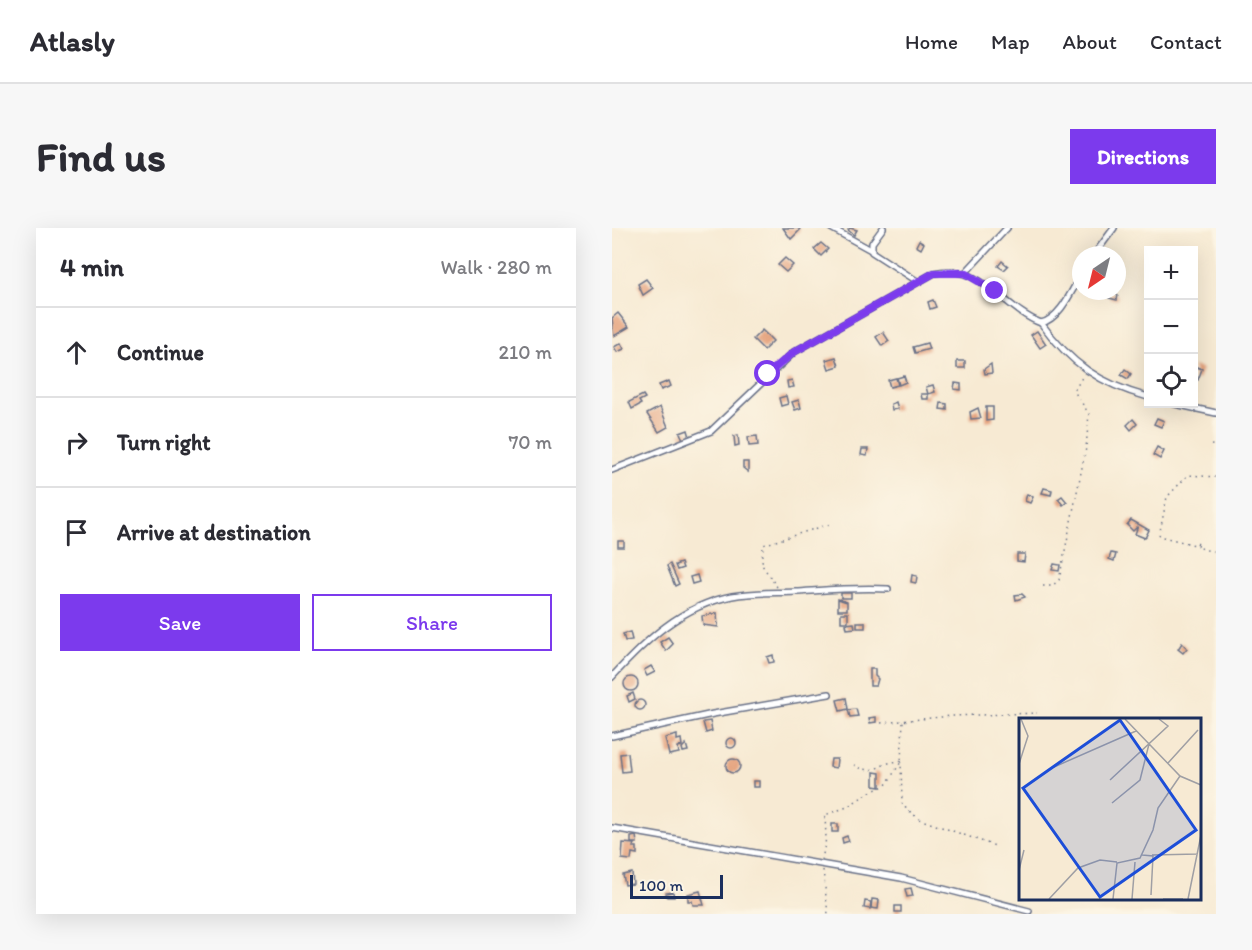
<!DOCTYPE html>
<html lang="en">
<head>
<meta charset="utf-8">
<style>
  body { margin:0; font-family:Itim,sans-serif; background:#f7f7f7; color:#2b2b33 }
  .controls { position:absolute; right:18px; top:18px; display:grid; overflow:hidden; border-radius:0px; box-shadow:0 6px 24px #0002 }
  .controls button { width:54px; height:54px; display:grid; place-items:center; padding:0; border:0; border-bottom:2px solid #e1e1e2; background:#fff; color:#2b2b33; font:30px sans-serif }
  .compass { position:absolute; left:460px; top:18px; width:54px; height:54px; border-radius:50%; background:#fff; box-shadow:0 6px 24px #0002; rotate:215deg }
  .scale { position:absolute; left:18px; bottom:15px; width:93px; box-sizing:border-box; padding-left:6px; border:3px solid #1b2f5e; border-top:0; font-size:16px; line-height:21px; white-space:nowrap; color:#1b2f5e; -webkit-text-stroke:4px #fcf5e5; paint-order:stroke }
  .stop { position:absolute; width:18px; height:18px; margin:-14px; border:4px solid #7c3aed; border-radius:50%; background:#fff }
  .stop.end { background:#7c3aed; border-color:#fff; box-shadow:0 2px 6px #0008 }
  .list { margin:0; padding:0; list-style:none }
  h2 { display:flex; justify-content:space-between; align-items:center; height:78px; margin:0; padding:0 24px; font-size:26px }
  h2 small { font-size:20px; font-weight:400; color:#7c7c81 }
  .list li { display:grid; grid-template-columns:39px 1fr auto; gap:18px; align-items:center; box-sizing:border-box; height:90px; padding:0 24px; border-top:2px solid #e1e1e2 }
  .list b { display:block; font-size:22px; white-space:nowrap }
  .list em { font-size:20px; font-style:normal; color:#7c7c81 }
  .actions { display:flex; gap:12px; padding:18px 24px }
  .actions a { flex:1; padding:14px 0; border:2px solid #7c3aed; border-radius:0px; text-align:center; font-size:21px; color:#7c3aed }
  .actions .main { background:#7c3aed; color:#fff }
  .icon { flex:none; width:33px; height:33px; fill:none; stroke:currentColor; stroke-width:2; stroke-linecap:round; stroke-linejoin:round }
  .map { position:relative; flex:none; width:604px; height:686px; overflow:hidden; border-radius:0px }
  header { display:flex; align-items:center; gap:36px; box-sizing:border-box; height:84px; padding:0 30px; background:#fff; border-bottom:2px solid #e1e1e2 }
  header strong { font-size:28px }
  nav { display:flex; gap:33px; margin-inline-start:auto; font-size:21px }
  .intro { display:flex; align-items:center; justify-content:space-between; box-sizing:border-box; height:144px; padding:0 36px }
  h1 { margin:0; font-size:42px }
  .button { padding:15px 27px; border-radius:0px; background:#7c3aed; color:#fff; font-size:21px; font-weight:700 }
  main { display:flex; gap:36px; padding:0 36px }
  aside { flex:1; background:#fff; border-radius:0px; box-shadow:0 6px 24px #0002 }
  .map>svg:first-child { display:block }
  .building { fill:#e5a37e }
  .lines { fill:none; stroke-linecap:round; stroke-linejoin:round }
  .street-casing { stroke:#687087; stroke-width:8 }
  .path { stroke:#687087; stroke-width:1.5; stroke-dasharray:1.5 4.5; stroke-linecap:butt }
  .street { stroke:#fff; stroke-width:5 }
  .route { stroke:#7c3aed; stroke-width:8 }
  .inset-road { fill:none; stroke:#9f9fa4; stroke-width:1.5 }
  .view { fill:#1d4ed8; fill-opacity:0.15; stroke:#1d4ed8; stroke-width:3 }
  .inset-edge { fill:none; stroke:#1b2f5e; stroke-width:3 }
</style>
</head>
<body>
<header>
<strong>Atlasly</strong>
<nav><a>Home</a><a>Map</a><a>About</a><a>Contact</a></nav>
</header>
<div class="intro"><h1>Find us</h1><a class="button">Directions</a></div>
<main>
<aside>
<h2>4 min<small>Walk · 280 m</small></h2>
<ul class="list">
<li><svg class="icon" aria-label="ahead" viewBox="0 0 24 24"><path d="M12 20V5M6 11l6-6 6 6"/></svg><div><b>Continue</b></div><em>210 m</em></li>
<li><svg class="icon" aria-label="right" viewBox="0 0 24 24"><path d="M7 20v-9h11M14 6l5 5-5 5"/></svg><div><b>Turn right</b></div><em>70 m</em></li>
<li><svg class="icon" aria-label="arrive" viewBox="0 0 24 24"><path d="M6 21V4h12l-3 4 3 4H6"/></svg><div><b>Arrive at destination</b></div></li>
</ul>
<div class="actions"><a class="main">Save</a><a>Share</a></div>
</aside>
<div class="map">
<svg width="604" height="686" viewBox="0 0 604 686">
  <rect width="100%" height="100%" fill="#fcf5e5"/>
  <filter id="ink" filterUnits="userSpaceOnUse"><feTurbulence type="fractalNoise" baseFrequency=".0167" numOctaves="2"/><feDisplacementMap in="SourceGraphic" scale="12" xChannelSelector="R" yChannelSelector="G"/><feConvolveMatrix kernelMatrix="1 2 1 2 8 2 1 2 1" color-interpolation-filters="sRGB"/></filter>
  <filter id="wash" filterUnits="userSpaceOnUse"><feTurbulence type="fractalNoise" baseFrequency=".008" numOctaves="4" result="noise"/><feDisplacementMap in="SourceGraphic" scale="24" xChannelSelector="R" yChannelSelector="G"/><feGaussianBlur stdDeviation="1.35" result="paint"/><feColorMatrix in="noise" values="0 0 0 0 0 0 0 0 0 0 0 0 0 0 0 0 0 1.4 0 .05"/><feComposite in="paint" operator="in"/></filter>
  <g filter="url(#wash)">
    <rect width="100%" height="100%" fill="#f7ead3"/>
    <g id="blocks">
      <g class="building">
        <polygon points="171,0 186,0 188,2 179,11"/>
        <polygon points="238,0 245,2 242,7 236,2"/>
        <polygon points="307,12 312,15 309,21 304,18"/>
        <polygon points="209,15 216,21 209,28 202,21"/>
        <polygon points="173,30 181,37 174,44 166,37"/>
        <polygon points="390,33 396,38 392,42 386,38"/>
        <polygon points="34,51 41,60 31,67 26,56"/>
        <polygon points="499,64 506,67 505,72 497,70"/>
        <polygon points="321,72 324,79 318,81 316,74"/>
        <polygon points="6,85 17,99 2,108 0,90"/>
        <polygon points="150,102 161,113 152,122 141,111"/>
        <polygon points="425,103 434,116 428,120 419,107"/>
        <polygon points="271,104 277,113 270,118 264,109"/>
        <polygon points="9,115 12,121 5,124 2,119"/>
        <polygon points="315,115 317,121 303,125 301,119"/>
        <polygon points="224,129 227,138 217,141 214,132"/>
        <rect x="345" y="133" width="8" height="7"/>
        <polygon points="379,136 380,145 373,146 372,141"/>
        <polygon points="582,138 590,141 586,152 582,150"/>
        <polygon points="513,141 519,146 516,151 509,147"/>
        <polygon points="292,148 294,154 287,157 285,150"/>
        <polygon points="284,150 286,157 278,159 276,152"/>
        <polygon points="180,152 182,159 176,160 175,153"/>
        <polygon points="57,153 59,158 49,162 47,157"/>
        <polygon points="343,155 349,156 349,162 342,161"/>
        <polygon points="321,157 323,164 316,166 314,159"/>
        <polygon points="309,166 316,166 316,171 310,171"/>
        <polygon points="31,167 33,170 27,173 29,176 20,181 17,174"/>
        <polygon points="174,168 176,176 169,178 167,170"/>
        <polygon points="187,172 189,180 183,182 180,174"/>
        <polygon points="284,174 286,181 280,182 279,176"/>
        <polygon points="329,175 335,176 335,182 328,181"/>
        <polygon points="48,179 56,199 47,204 35,186"/>
        <polygon points="374,179 381,179 381,192 374,193"/>
        <polygon points="366,180 369,190 359,191 358,184"/>
        <polygon points="545,190 552,193 549,199 542,196"/>
        <polygon points="521,191 525,196 519,202 515,197"/>
        <polygon points="76,202 78,209 71,211 68,205"/>
        <polygon points="126,207 127,217 123,218 122,208"/>
        <polygon points="145,208 146,217 137,218 136,209"/>
        <polygon points="545,219 552,223 548,231 541,227"/>
        <polygon points="250,221 256,221 255,228 249,227"/>
        <polygon points="131,234 136,234 136,244 131,240"/>
        <polygon points="432,260 440,262 439,267 430,265"/>
        <polygon points="415,266 421,269 418,275 413,273"/>
        <polygon points="450,268 455,274 451,277 446,271"/>
        <polygon points="519,292 537,302 533,310 523,306 526,298 521,303 515,297"/>
        <rect x="6" y="313" width="6" height="6"/>
        <polygon points="499,325 504,326 502,333 497,331"/>
        <polygon points="405,326 413,326 412,334 405,333"/>
        <polygon points="69,335 71,340 65,342 63,337"/>
        <polygon points="58,336 67,356 63,358 55,338"/>
        <polygon points="442,336 448,337 447,343 440,342"/>
        <polygon points="85,347 87,354 80,356 78,349"/>
        <polygon points="300,347 305,348 304,355 299,354"/>
        <rect x="229" y="365" width="10" height="5"/>
        <polygon points="410,366 413,369 404,372 403,367"/>
        <polygon points="226,371 235,374 235,382 226,382"/>
        <polygon points="105,385 106,399 91,397 90,388"/>
        <rect x="229" y="385" width="7" height="9"/>
        <rect x="245" y="394" width="8" height="6"/>
        <polygon points="242,395 243,400 235,401 234,396"/>
        <polygon points="18,404 20,412 13,413 11,406"/>
        <polygon points="56,409 61,416 54,423 48,414"/>
        <polygon points="570,415 575,420 571,425 566,421"/>
        <polygon points="161,427 162,434 157,435 155,429"/>
        <polygon points="39,438 43,444 35,448 32,442"/>
        <polygon points="258,441 263,441 263,448 266,451 264,458 258,458"/>
        <circle cx="19" cy="456" r="7"/>
        <polygon points="21,465 23,471 17,474 15,468"/>
        <polygon points="234,470 236,481 228,483 225,472"/>
        <circle cx="28" cy="477" r="5"/>
        <polygon points="244,481 246,488 238,489 236,482"/>
        <polygon points="264,489 264,494 258,495 257,490"/>
        <polygon points="98,493 100,503 94,505 91,494"/>
        <polygon points="65,507 65,512 69,511 70,518 66,519 67,525 57,527 53,510"/>
        <circle cx="119" cy="515" r="5"/>
        <polygon points="74,516 76,523 71,524 70,520"/>
        <polygon points="16,525 18,543 10,544 8,526"/>
        <polygon points="219,531 225,531 224,540 218,539"/>
        <circle cx="121" cy="538" r="7"/>
        <polygon points="262,544 268,545 268,559 262,558"/>
        <rect x="141" y="553" width="6" height="6"/>
        <rect x="220" y="596" width="6" height="8"/>
        <polygon points="24,608 25,615 19,615 19,609"/>
        <polygon points="235,608 237,613 231,615 230,610"/>
        <polygon points="11,615 22,616 21,619 25,619 25,626 20,625 19,632 10,631"/>
        <polygon points="20,645 21,656 13,657 11,647"/>
        <polygon points="299,660 301,668 295,669 293,661"/>
        <polygon points="88,663 92,677 81,677 80,673 76,673 76,666"/>
        <polygon points="61,664 62,669 55,669 54,665"/>
        <polygon points="260,671 267,672 266,681 259,680"/>
        <polygon points="253,673 259,674 258,681 252,680"/>
        <rect x="283" y="678" width="6" height="6"/>
      </g>
    </g>
  </g>
  <g filter="url(#ink)">
    <use href="#blocks" fill-opacity="0" stroke="#687087" stroke-width="1.5"/>
    <g class="lines">
      <g class="street-casing">
        <g id="street">
          <polyline points="219,0 259,22"/>
          <polyline points="271,0 260,15 260,24 305,53"/>
          <polyline points="482,27 502,0"/>
          <polyline points="353,45 395,0"/>
          <path d="M 429,95 C 459,136 488,156 536,169"/>
          <polyline points="563,176 604,185"/>
          <path d="M 0,242 L 99,203 L 182,124 L 322,45 C 369,34 390,80 429,95 C 448,91 460,62 469,47"/>
          <path d="M 0,449 C 33,413 69,378 120,368 C 141,364 163,365 184,364 C 215,362 245,359 276,361"/>
          <polyline points="0,508 101,486 217,466"/>
          <polyline points="0,600 289,650 417,683"/>
        </g>
      </g>
      <g class="path">
        <polyline points="599,217 604,218"/>
        <polyline points="585,315 590,321 604,324"/>
        <polyline points="587,318 547,308 555,269 576,247 604,249"/>
        <polyline points="431,358 440,358 447,352 474,220 477,186 462,163 472,146"/>
        <polyline points="165,359 150,337 151,317 218,296"/>
        <polyline points="269,495 339,488 425,485"/>
        <path d="M 242,537 C 265,550 269,531 289,534 L 290,577 L 307,591 L 386,619"/>
        <polyline points="210,632 214,610 213,587 235,579 258,564 274,557 289,534 291,493"/>
        <polyline points="211,642 216,686"/>
      </g>
      <use href="#street" class="street"/>
    </g>
  </g>
  <g class="lines" filter="url(#ink)">
    <polyline class="route" points="156,146 182,124 322,45 353,45 383,63"/>
  </g>
  <g transform="translate(407 490)">
    <rect width="182" height="182" fill="#f7ead3"/>
    <path class="inset-road" d="M 106,1 L 161,58 L 182,67M 149,45 L 179,12M 0,46 L 9,18 L 2,1M 35,49 L 117,13M 91,62 L 149,8 L 140,1M 93,85 L 121,62 L 130,26M 123,137 L 134,138 L 132,177M 133,137 L 179,136M 0,152 L 5,132M 30,181 L 59,150 L 81,142 L 98,144M 94,181 L 98,145 L 121,140 L 134,112 L 139,90 L 161,58M 113,181 L 116,144M 144,181 L 164,181M 169,181 L 182,117"/>
    <path class="view" d="M 101,2 L 177,112 L 81,179 L 4,70 Z"/>
    <rect width="182" height="182" class="inset-edge"/>
  </g>
</svg>
<div class="controls">
<button>+</button>
<button>−</button>
<button><svg class="icon" aria-label="locate" viewBox="0 0 24 24"><circle cx="12" cy="12" r="6"/><path d="M12 2v4M12 18v4M2 12h4M18 12h4"/></svg></button>
</div>
<svg class="compass" viewBox="-18 -18 36 36"><path d="M0-13l5 13h-10z" fill="#e53935"/><path d="M0 13l5-13h-10z" fill="#7c7c81"/></svg>
<div class="scale">100 m</div>
<div class="stop" style="left:156px;top:146px"></div>
<div class="stop end" style="left:383px;top:63px"></div>
</div>
</main>
</body>
</html>
